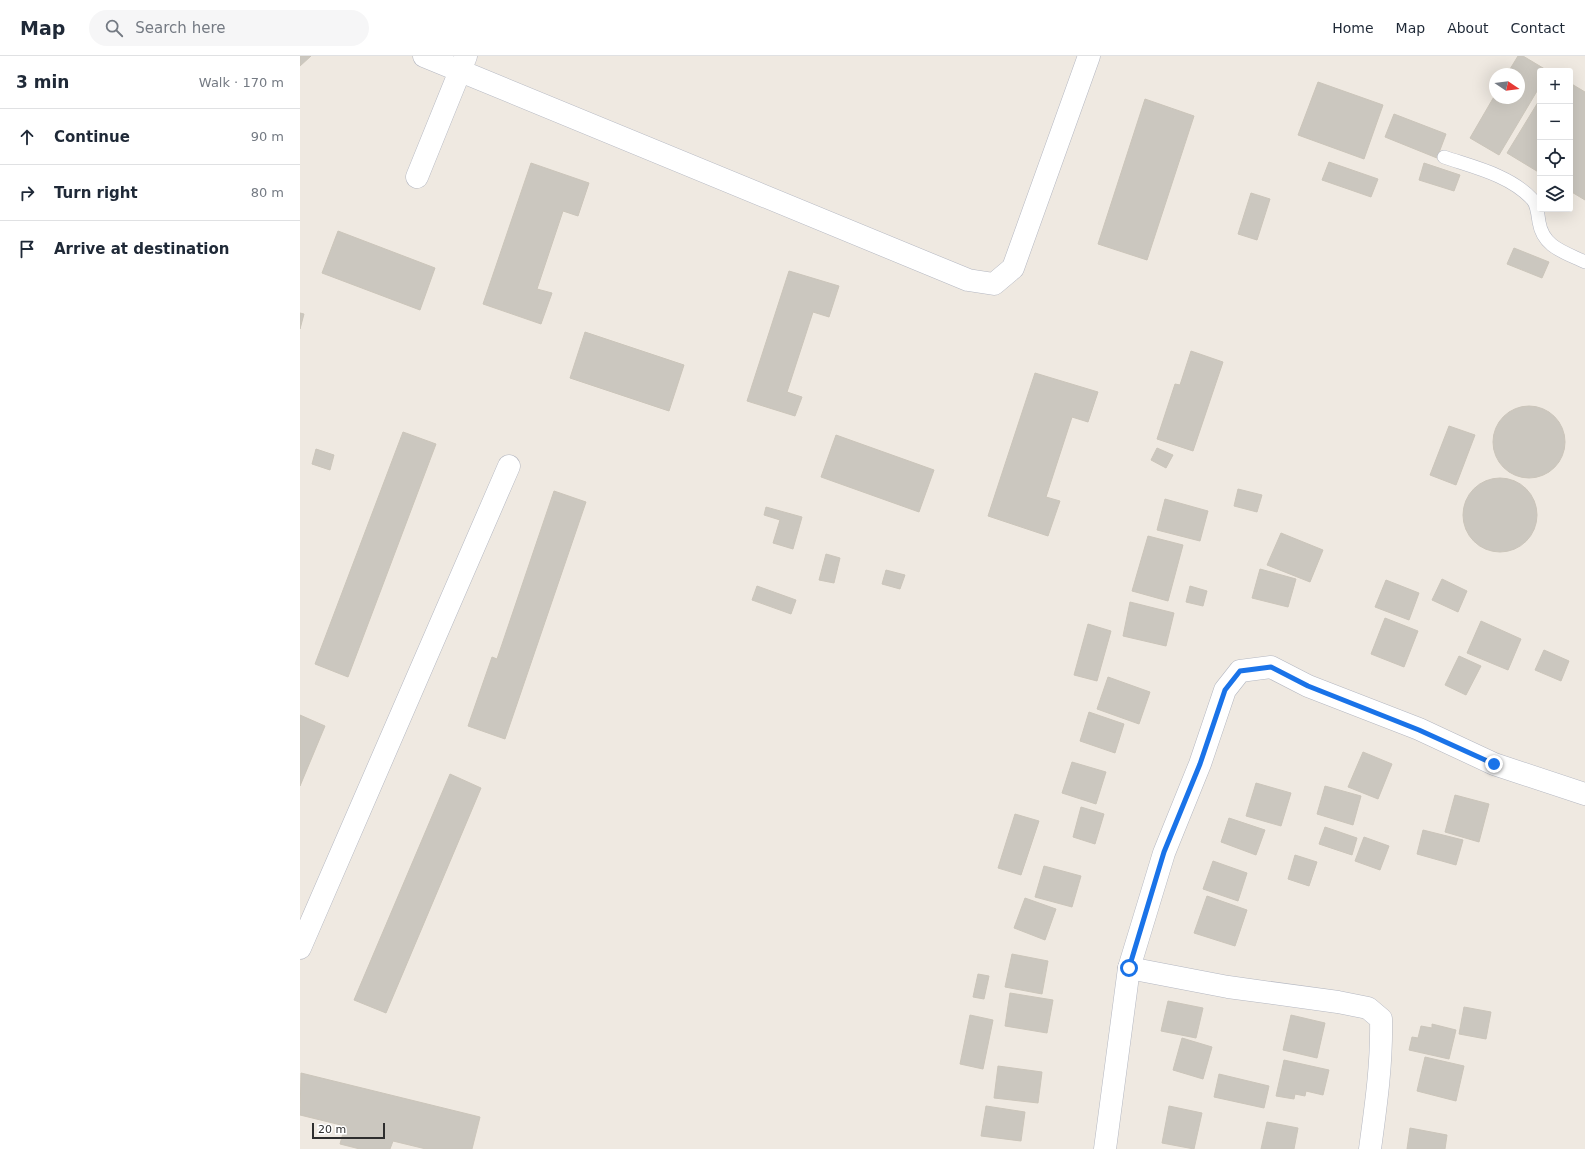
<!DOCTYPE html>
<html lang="en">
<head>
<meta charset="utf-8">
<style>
  body { margin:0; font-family:"DejaVu Sans",sans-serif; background:#f6f6f7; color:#1f2937 }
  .controls { position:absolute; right:12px; top:12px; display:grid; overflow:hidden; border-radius:4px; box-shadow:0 4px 16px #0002 }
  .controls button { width:36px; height:36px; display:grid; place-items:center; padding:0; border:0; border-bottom:1px solid #e0e1e3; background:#fff; color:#1f2937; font:20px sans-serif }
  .compass { position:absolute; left:1189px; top:12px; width:36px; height:36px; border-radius:50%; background:#fff; box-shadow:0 4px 16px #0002; rotate:103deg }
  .scale { position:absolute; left:12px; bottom:10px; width:73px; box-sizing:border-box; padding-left:4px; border:2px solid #2e2e2e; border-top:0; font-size:11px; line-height:14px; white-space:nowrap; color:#2e2e2e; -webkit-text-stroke:3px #fff; paint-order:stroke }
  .stop { position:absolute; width:12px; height:12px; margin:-9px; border:3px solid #1a73e8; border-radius:50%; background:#fff }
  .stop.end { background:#1a73e8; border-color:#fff; box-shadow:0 1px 4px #0008 }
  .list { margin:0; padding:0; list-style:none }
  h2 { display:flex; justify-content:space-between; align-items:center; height:52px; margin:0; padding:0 16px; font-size:17px }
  h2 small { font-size:13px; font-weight:400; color:#747a83 }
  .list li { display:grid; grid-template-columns:26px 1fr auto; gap:12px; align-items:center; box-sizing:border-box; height:56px; padding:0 16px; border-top:1px solid #e0e1e3 }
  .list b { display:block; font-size:15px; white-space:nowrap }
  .list em { font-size:13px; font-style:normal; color:#747a83 }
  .icon { flex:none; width:22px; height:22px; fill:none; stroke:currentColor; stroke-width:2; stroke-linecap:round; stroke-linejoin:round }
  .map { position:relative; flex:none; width:1285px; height:1093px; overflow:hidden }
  header { display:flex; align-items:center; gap:24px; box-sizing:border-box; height:56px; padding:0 20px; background:#fff; border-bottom:1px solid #e0e1e3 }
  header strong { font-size:19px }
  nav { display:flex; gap:22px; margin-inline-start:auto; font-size:14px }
  .search { width:280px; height:36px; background:#f6f6f7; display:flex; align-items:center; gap:10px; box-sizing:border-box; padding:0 14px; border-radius:22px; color:#747a83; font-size:15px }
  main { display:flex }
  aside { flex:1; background:#fff }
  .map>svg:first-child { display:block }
  .building { fill:#cbc7bf; stroke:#cbc5ba }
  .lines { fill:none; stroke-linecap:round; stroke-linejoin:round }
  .service-casing { stroke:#b4b7c1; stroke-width:14 }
  .minor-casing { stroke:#b4b7c1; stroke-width:23 }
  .service { stroke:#fff; stroke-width:13 }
  .minor { stroke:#fff; stroke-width:22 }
  .route { stroke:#1a73e8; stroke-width:5 }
</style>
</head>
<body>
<header>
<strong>Map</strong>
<div class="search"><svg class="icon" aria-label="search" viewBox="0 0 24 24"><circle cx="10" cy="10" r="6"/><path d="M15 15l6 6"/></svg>Search here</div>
<nav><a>Home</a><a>Map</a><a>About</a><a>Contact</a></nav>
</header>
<main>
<aside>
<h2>3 min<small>Walk · 170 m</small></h2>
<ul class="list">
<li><svg class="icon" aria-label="ahead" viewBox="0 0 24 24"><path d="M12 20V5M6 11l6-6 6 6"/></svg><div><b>Continue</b></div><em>90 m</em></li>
<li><svg class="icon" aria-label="right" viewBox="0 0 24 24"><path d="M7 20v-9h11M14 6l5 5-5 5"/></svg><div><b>Turn right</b></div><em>80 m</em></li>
<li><svg class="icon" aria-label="arrive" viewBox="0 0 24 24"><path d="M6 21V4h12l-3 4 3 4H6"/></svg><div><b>Arrive at destination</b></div></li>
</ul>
</aside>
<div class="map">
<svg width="1285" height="1093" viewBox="0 0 1285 1093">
  <rect width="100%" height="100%" fill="#efe9e1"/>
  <g class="building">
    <polygon points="0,0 11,0 0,10"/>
    <polygon points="1218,0 1223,0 1248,15 1240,15 1240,30 1199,99 1170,82 1195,39 1195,42 1219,42 1219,18 1207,18"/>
    <polygon points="1018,26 1083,49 1064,103 998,79"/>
    <polygon points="1270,27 1285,36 1285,144 1270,135"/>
    <polygon points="845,43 894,60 847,204 798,188"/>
    <polygon points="1240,43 1240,117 1207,97"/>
    <polygon points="1094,58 1146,78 1137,102 1085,81"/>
    <polygon points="1029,106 1078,123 1071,141 1022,124"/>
    <polygon points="231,107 289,127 278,160 263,155 237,233 252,237 241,268 183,248"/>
    <polygon points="1124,107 1160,119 1154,135 1119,124"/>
    <polygon points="951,137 970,143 957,184 938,178"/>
    <polygon points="38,175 135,212 120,254 22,217"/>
    <polygon points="1214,192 1249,206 1242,222 1207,208"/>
    <polygon points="489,215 539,230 529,261 513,256 487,336 502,341 495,360 447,345"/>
    <polygon points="0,257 4,258 0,273"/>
    <polygon points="285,276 384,309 369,355 270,322"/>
    <polygon points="891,295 923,306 893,395 857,383 875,328 880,329"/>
    <polygon points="735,317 798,336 788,366 772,361 746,441 760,445 748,480 688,460"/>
    <circle cx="1229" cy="386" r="36"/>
    <polygon points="1149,370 1175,379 1156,429 1130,419"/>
    <polygon points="103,376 136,388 48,621 15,608"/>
    <polygon points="536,379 634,414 619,456 521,421"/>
    <polygon points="857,392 873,399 866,412 851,404"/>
    <polygon points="16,393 34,399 30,414 12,408"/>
    <circle cx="1200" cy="459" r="37"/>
    <polygon points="938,433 962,439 957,456 934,450"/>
    <polygon points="254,435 286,446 205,683 168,670 192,601 197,603"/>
    <polygon points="865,443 908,455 900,485 857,474"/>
    <polygon points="466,451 502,461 493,493 473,487 480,464 464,459"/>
    <polygon points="981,477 1023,494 1010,526 967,509"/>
    <polygon points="848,480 883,489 868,545 832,535"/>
    <polygon points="526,498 540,502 534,527 519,524"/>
    <polygon points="960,513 996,523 988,551 952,542"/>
    <polygon points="586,514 605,519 600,533 582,528"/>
    <polygon points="1142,523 1167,535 1158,556 1132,544"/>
    <polygon points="1086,524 1119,537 1109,564 1075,551"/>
    <polygon points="457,530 496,544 491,558 452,544"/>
    <polygon points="890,530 907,535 903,550 886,546"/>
    <polygon points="830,546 874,557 866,590 823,580"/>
    <polygon points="1085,562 1118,575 1104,611 1071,598"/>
    <polygon points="1181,565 1221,583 1208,614 1167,597"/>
    <polygon points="788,568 811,575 797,625 774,619"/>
    <polygon points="1244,594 1269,605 1261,625 1235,614"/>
    <polygon points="1159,600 1181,610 1166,639 1145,629"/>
    <polygon points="808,621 850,636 839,668 797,653"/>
    <polygon points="789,656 824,668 815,697 780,685"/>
    <polygon points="0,659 25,670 0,730"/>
    <polygon points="1063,696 1092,708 1078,743 1048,731"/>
    <polygon points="772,706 806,716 796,748 762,737"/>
    <polygon points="150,718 181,732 86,957 54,944"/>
    <polygon points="956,727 991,737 981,770 946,760"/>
    <polygon points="1025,730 1061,740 1053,769 1017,758"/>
    <polygon points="1155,739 1189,748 1179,786 1145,776"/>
    <polygon points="781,751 804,758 795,788 773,781"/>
    <polygon points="715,758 739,765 721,819 698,812"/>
    <polygon points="929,762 965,774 956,799 921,786"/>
    <polygon points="1025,771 1057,782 1052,799 1019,788"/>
    <polygon points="1123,774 1163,784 1156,809 1117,798"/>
    <polygon points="1064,781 1089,790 1080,814 1055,805"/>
    <polygon points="995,799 1017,806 1009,830 988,823"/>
    <polygon points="913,805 947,817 938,845 903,833"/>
    <polygon points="744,810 781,820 772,851 735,841"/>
    <polygon points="907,840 947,854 935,890 894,877"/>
    <polygon points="725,842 756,853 745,884 714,872"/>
    <polygon points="712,898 748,905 742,938 705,931"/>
    <polygon points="678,918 689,920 684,943 673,941"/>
    <polygon points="710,937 753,944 747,977 705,970"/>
    <polygon points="868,945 903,952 896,982 861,975"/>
    <polygon points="1164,951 1191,956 1186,983 1159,978"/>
    <polygon points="670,959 693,964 683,1013 660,1008"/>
    <polygon points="991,959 1025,967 1017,1002 983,994"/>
    <polygon points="1132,968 1156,974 1149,1003 1109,994 1112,981 1118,982 1121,970 1132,972"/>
    <polygon points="882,982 912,991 903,1023 873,1014"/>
    <polygon points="1125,1001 1164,1010 1156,1045 1117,1035"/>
    <polygon points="984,1004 1029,1014 1023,1039 1006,1035 1005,1040 995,1038 994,1043 976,1040"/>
    <polygon points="698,1010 742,1016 738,1047 694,1042"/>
    <polygon points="1,1017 180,1061 172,1093 126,1093 93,1085 90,1093 60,1093 40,1088 45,1070 0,1059"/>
    <polygon points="919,1018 969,1030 964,1052 914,1041"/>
    <polygon points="686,1050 725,1056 721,1085 681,1080"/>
    <polygon points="869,1050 902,1057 894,1093 862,1087"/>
    <polygon points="967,1066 998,1072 994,1093 961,1093"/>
    <polygon points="1110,1072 1147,1079 1145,1093 1107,1093"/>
  </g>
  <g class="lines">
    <g class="service-casing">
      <path id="service" d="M 1144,101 C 1173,111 1210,119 1232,143 C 1237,148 1238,159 1239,166 C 1243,191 1264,196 1285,206"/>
    </g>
    <g class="minor-casing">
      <g id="minor">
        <polyline points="124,0 668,224 694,228 713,212 789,0"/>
        <polyline points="117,121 166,0"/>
        <polyline points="0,892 209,410"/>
        <path d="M 829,912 L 928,931 L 1038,946 L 1068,952 L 1081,963 C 1082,1007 1076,1049 1070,1093"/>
        <polyline points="805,1093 829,912 864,797 900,708 925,634 940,615 971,611 1008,630 1119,673 1194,708 1285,738"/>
      </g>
    </g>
    <use href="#service" class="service"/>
    <use href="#minor" class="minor"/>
  </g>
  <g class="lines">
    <polyline class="route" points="829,912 864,796 900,708 925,634 940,615 971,611 1008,630 1119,674 1194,708"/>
  </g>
</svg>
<div class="controls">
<button>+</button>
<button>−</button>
<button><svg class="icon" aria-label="locate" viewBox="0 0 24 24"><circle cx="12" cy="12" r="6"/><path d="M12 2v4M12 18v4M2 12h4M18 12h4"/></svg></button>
<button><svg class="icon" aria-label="layers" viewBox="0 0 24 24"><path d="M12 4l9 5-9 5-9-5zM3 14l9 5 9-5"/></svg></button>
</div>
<svg class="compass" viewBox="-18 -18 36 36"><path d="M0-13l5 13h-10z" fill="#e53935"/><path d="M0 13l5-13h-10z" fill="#747a83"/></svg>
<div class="scale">20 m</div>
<div class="stop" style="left:829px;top:912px"></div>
<div class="stop end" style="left:1194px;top:708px"></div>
</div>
</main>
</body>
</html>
